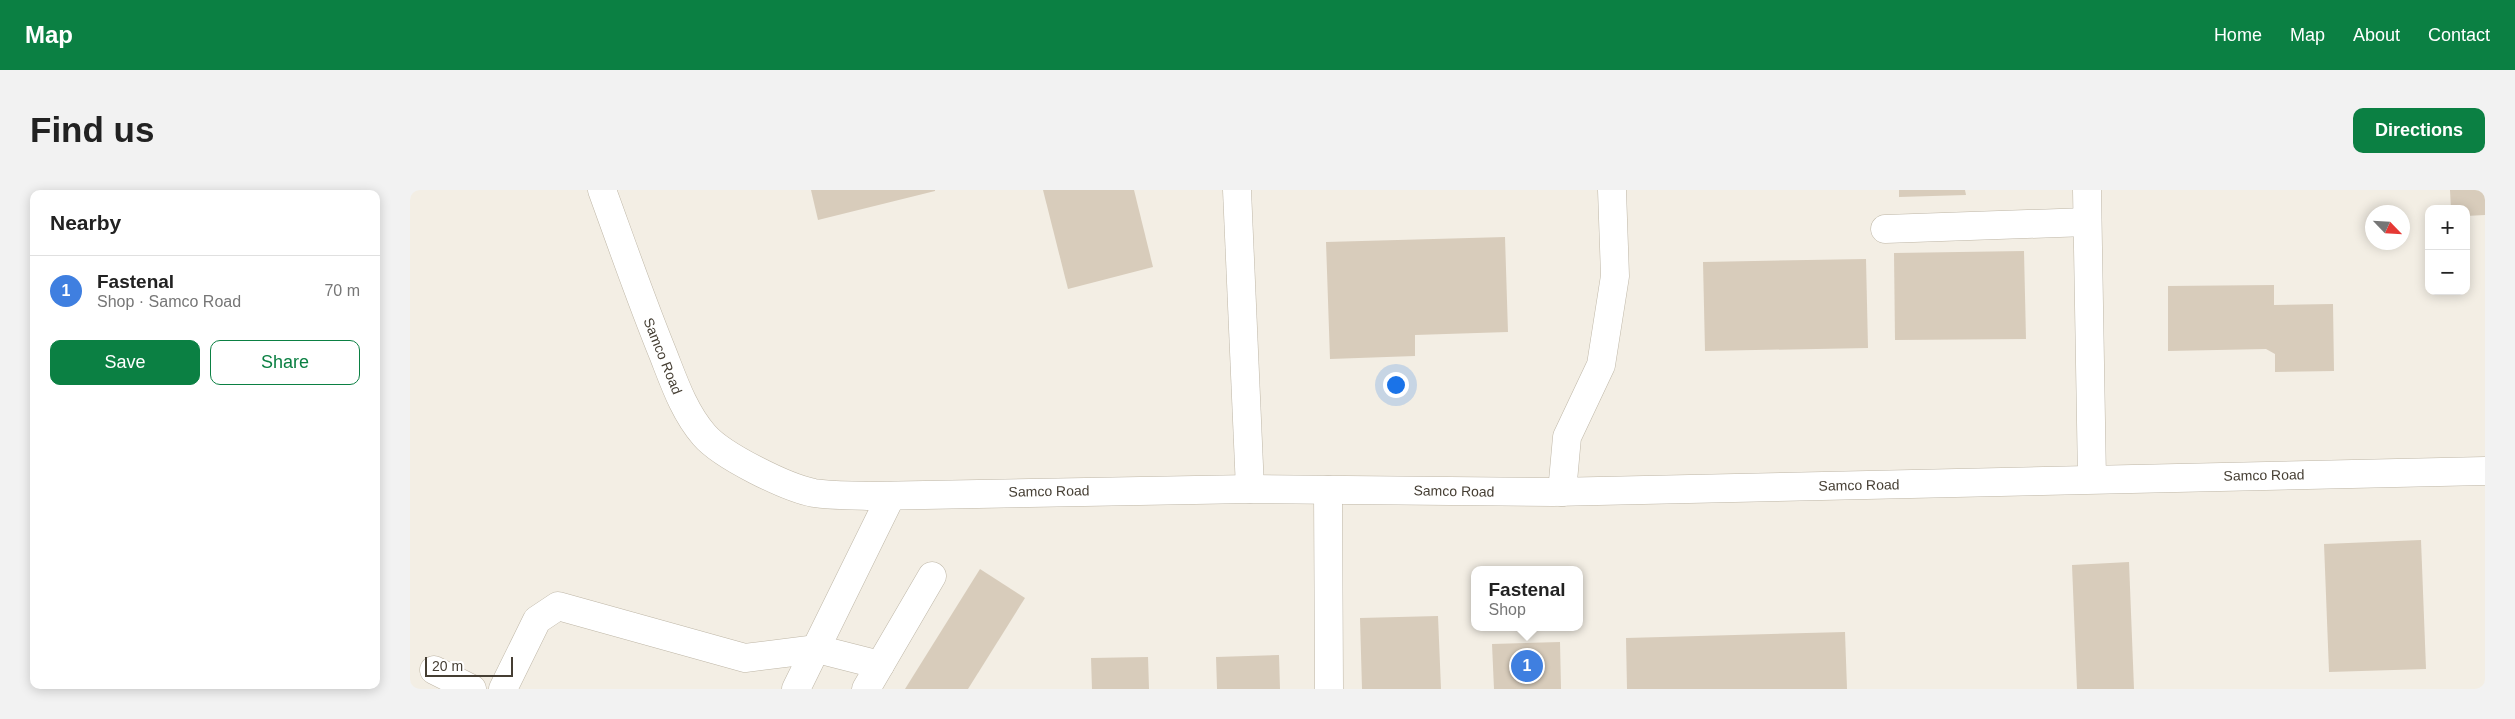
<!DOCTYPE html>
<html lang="en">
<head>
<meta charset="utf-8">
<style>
  body { margin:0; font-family:Arial,sans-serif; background:#f2f2f2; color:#222 }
  .controls { position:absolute; right:15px; top:15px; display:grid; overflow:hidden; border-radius:10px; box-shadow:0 2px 12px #0003 }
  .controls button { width:45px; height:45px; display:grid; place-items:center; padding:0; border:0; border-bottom:1px solid #e0e0e0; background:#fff; color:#222; font:25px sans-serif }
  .compass { position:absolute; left:1955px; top:15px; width:45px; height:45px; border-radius:50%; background:#fff; box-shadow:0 2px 12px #0003; rotate:115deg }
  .scale { position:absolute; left:15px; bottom:12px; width:88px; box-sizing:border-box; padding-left:5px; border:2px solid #453e33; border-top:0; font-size:14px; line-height:18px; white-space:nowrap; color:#453e33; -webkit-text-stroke:4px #fff; paint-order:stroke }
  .you { position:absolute; left:985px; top:194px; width:18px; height:18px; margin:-12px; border:4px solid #fff; border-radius:50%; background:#1a73e8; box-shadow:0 0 0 8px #1a73e833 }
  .badge { display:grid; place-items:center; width:32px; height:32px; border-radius:50%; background:#0b8043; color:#fff; font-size:16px; font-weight:700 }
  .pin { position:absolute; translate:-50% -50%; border:2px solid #fff; box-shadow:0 1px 5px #0006 }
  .popup { position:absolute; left:1061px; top:376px; width:112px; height:65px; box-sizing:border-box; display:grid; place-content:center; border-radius:10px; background:#fff; filter:drop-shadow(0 1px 4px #0005); font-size:16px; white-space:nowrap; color:#767676 }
  .popup b { font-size:19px; color:#222 }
  .popup::after { content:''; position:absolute; left:50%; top:100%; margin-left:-10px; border:10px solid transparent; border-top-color:#fff }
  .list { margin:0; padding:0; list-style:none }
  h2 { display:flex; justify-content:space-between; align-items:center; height:65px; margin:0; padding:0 20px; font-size:21px }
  h2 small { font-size:16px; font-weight:400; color:#767676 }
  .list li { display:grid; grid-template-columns:32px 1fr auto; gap:15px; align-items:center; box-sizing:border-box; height:70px; padding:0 20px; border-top:1px solid #e0e0e0 }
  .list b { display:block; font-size:19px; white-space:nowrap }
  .list p { margin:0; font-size:16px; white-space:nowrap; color:#767676 }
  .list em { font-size:16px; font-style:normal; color:#767676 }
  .actions { display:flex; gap:10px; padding:15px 20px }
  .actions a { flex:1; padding:11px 0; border:1px solid #0b8043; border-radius:10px; text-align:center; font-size:18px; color:#0b8043 }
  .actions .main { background:#0b8043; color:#fff }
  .map { position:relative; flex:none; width:2075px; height:499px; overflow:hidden; border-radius:10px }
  header { display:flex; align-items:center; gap:30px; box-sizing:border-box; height:70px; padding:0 25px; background:#0b8043; color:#fff }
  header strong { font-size:24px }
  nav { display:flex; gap:28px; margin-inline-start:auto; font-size:18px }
  .intro { display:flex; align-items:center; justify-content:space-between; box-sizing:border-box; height:120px; padding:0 30px }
  h1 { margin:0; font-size:35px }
  .button { padding:12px 22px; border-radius:10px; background:#0b8043; color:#fff; font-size:18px; font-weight:700 }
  main { display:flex; gap:30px; padding:0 30px }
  aside { flex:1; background:#fff; border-radius:10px; box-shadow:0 2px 12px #0003 }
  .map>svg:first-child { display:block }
  .building { fill:#d8ccbb }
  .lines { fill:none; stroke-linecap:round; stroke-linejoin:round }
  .minor-casing { stroke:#beb6a6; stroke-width:29 }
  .minor { stroke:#fff; stroke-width:28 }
  .labels { text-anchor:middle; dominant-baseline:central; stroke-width:4.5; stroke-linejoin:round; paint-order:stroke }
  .street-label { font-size:14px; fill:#453e33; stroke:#fff }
</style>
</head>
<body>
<header>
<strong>Map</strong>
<nav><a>Home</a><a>Map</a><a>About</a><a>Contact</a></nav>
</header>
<div class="intro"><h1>Find us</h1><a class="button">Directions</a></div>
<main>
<aside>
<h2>Nearby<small></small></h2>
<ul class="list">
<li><span class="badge" style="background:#3f7fe0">1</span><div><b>Fastenal</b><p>Shop · Samco Road</p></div><em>70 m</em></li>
</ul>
<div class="actions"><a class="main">Save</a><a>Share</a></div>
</aside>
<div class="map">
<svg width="2075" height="499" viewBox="0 0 2075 499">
  <rect width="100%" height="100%" fill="#f3eee4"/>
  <g class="building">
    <polygon points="401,0 525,0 525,1 408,30"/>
    <polygon points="633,0 724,0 743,77 658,99"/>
    <polygon points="1489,0 1555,0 1556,5 1489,7"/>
    <polygon points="2040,0 2075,0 2075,25 2056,26 2056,19 2041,19"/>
    <polygon points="1095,47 1098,142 1005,145 1005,166 920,169 916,52"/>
    <polygon points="1614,61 1616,149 1485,150 1484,63"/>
    <polygon points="1456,69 1458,158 1295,161 1293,72"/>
    <polygon points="1864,95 1864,115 1923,114 1924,181 1865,182 1865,164 1856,159 1758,161 1758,96"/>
    <polygon points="2011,350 2016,479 1919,482 1914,354"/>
    <polygon points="1719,372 1724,499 1667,499 1662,375"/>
    <polygon points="570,379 615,408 558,499 495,499"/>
    <polygon points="1028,426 1031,499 952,499 950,428"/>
    <polygon points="1435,442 1437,499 1217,499 1216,448"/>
    <polygon points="1150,452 1151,499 1084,499 1082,454"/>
    <polygon points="869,465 870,499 807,499 806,467"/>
    <polygon points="738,467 739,499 682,499 681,468"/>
  </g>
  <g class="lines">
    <g class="minor-casing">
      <g id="minor">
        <path d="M 192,0 C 212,55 231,110 253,164 C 264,192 274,222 294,245 C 312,266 377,298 404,303 C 423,306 443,305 461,306 L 840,299 L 1143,302 L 2075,281"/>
        <polyline points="827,0 840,299"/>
        <polyline points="1677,0 1682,289"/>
        <polyline points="1475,39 1677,32"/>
        <polyline points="918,300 919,499"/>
        <polyline points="1152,302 1157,247 1191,175 1205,86 1202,0"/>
        <polyline points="24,480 62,499"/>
        <polyline points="93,499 127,430 148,416 335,468 407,459 470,475"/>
        <polyline points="386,499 481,306"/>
        <polyline points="456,499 522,386"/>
      </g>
    </g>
    <use href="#minor" class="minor"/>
  </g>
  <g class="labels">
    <g class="street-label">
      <text transform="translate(253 166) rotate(68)">Samco Road</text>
      <text transform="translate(1854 285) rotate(-1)">Samco Road</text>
      <text transform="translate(1449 295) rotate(-1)">Samco Road</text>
      <text transform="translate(639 301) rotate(-1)">Samco Road</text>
      <text transform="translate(1044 301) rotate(1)">Samco Road</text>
    </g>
  </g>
</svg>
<div class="controls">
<button>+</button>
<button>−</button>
</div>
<svg class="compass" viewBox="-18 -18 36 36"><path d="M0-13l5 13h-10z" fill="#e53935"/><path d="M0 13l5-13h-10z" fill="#767676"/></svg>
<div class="scale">20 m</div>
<div class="you"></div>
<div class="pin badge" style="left:1117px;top:476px;background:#3f7fe0">1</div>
<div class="popup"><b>Fastenal</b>Shop</div>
</div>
</main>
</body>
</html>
